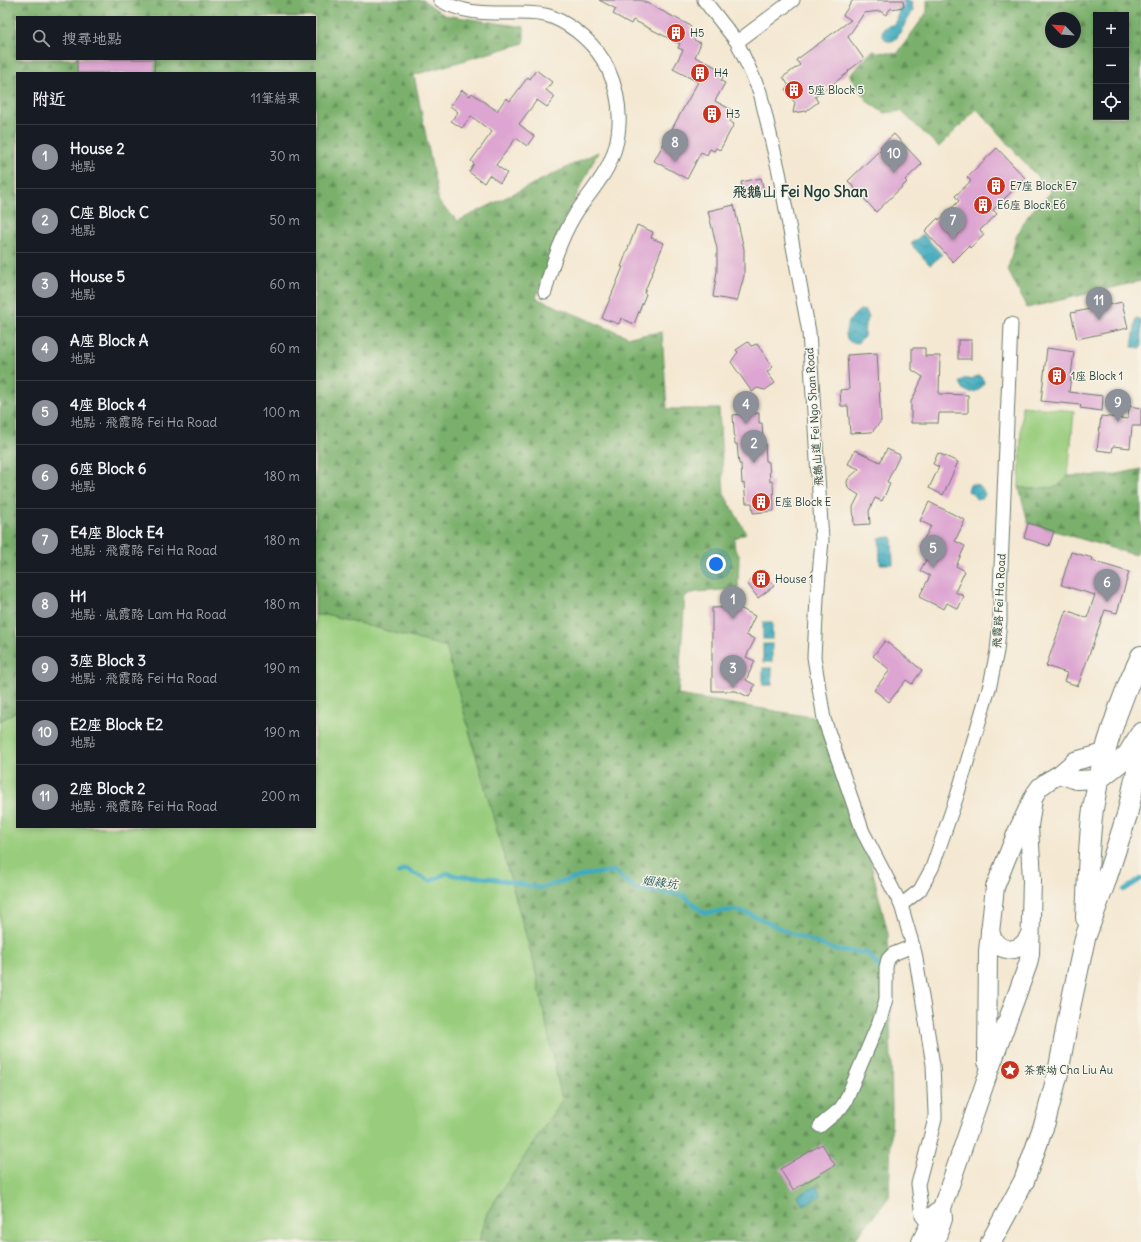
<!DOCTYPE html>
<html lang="zh-TW">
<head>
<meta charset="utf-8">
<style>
  body { margin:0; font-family:Delius,"LXGW WenKai TC",sans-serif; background:#242831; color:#f1f3f6 }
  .controls { position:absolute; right:12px; top:12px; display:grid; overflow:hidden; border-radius:0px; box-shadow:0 2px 6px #0003 }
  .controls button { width:36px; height:36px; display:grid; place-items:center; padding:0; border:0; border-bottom:1px solid #363941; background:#171b24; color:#f1f3f6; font:20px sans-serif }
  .compass { position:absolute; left:1045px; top:12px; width:36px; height:36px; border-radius:50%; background:#171b24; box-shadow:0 2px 6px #0003; rotate:295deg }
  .you { position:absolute; left:716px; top:564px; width:14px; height:14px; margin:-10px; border:3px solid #fff; border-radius:50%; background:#1a73e8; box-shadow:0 0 0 6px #1a73e833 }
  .badge { display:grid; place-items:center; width:26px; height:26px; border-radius:50%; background:#8c9099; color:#fff; font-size:13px; font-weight:700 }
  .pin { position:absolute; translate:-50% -33px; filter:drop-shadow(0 1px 2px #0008) }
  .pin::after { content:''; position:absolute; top:21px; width:14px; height:12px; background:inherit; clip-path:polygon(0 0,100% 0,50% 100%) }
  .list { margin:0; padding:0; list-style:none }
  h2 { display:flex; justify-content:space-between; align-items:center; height:52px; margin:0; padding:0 16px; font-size:17px }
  h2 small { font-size:13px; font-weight:400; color:#9ea1a6 }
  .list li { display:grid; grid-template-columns:26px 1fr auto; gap:12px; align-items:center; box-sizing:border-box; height:64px; padding:0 16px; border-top:1px solid #363941 }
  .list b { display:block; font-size:15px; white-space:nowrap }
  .list p { margin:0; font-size:13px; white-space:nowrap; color:#9ea1a6 }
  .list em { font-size:13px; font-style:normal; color:#9ea1a6 }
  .icon { flex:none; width:22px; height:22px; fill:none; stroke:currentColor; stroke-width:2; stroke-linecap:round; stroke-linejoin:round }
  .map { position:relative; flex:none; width:1141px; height:1242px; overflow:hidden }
  .search { position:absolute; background:#171b24; box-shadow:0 2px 6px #0003; left:16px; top:16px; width:300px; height:44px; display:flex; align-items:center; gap:10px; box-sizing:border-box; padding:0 14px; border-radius:0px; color:#9ea1a6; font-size:15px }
  .panel { position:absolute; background:#171b24; box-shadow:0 2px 6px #0003; left:16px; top:72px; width:300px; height:756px; border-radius:0px }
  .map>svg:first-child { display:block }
  .green { fill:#99cd7d; stroke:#5c8558 }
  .forest { fill:url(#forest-firs); stroke:#4c7650; fill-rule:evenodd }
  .cemetery { fill:url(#cemetery-stones); stroke:#5c8558 }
  .water { fill:url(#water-waves); stroke:#2f7479 }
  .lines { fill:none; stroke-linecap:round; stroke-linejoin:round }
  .stream { stroke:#3fabbe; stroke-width:4.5 }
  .building { fill:#dda5d1 }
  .minor-casing { stroke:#6a796b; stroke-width:15 }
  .secondary-casing { stroke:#6a796b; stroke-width:20 }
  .primary-casing { stroke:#6a796b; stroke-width:22 }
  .minor { stroke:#fff; stroke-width:13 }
  .secondary { stroke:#fff; stroke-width:18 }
  .primary { stroke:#fff; stroke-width:20 }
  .labels { text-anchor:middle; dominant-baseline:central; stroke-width:3; stroke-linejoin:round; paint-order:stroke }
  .poi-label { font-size:11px; fill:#1f3d34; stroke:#f7f3e8; text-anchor:start }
  .street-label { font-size:11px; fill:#1f3d34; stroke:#f7f3e8 }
  .water-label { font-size:12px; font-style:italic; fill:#295e5d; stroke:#f7f3e8 }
  .district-label { font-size:15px; font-weight:bold; fill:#1f3d34; stroke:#f7f3e8 }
</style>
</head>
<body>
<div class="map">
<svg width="1141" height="1242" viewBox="0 0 1141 1242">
  <defs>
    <pattern id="forest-firs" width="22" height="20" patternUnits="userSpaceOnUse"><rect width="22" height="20" fill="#7ab06c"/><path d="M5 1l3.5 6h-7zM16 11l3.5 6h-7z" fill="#63905a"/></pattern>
    <pattern id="cemetery-stones" width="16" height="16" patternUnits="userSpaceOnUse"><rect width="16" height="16" fill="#99cd7d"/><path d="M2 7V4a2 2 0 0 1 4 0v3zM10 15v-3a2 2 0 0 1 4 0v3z" fill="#7ca867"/></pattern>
    <pattern id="water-waves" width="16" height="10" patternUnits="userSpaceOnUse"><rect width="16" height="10" fill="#3fabbe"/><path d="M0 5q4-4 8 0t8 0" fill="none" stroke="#348c9b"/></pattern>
  </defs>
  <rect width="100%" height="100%" fill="#f7f3e8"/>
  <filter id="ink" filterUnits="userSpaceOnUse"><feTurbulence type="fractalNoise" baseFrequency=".025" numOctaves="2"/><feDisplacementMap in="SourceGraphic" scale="8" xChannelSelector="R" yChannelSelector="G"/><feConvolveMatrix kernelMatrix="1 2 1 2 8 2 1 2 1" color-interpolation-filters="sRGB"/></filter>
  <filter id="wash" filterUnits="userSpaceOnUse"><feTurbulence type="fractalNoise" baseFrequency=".012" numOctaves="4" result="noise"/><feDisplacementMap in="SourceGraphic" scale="16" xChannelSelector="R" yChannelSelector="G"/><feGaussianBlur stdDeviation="0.9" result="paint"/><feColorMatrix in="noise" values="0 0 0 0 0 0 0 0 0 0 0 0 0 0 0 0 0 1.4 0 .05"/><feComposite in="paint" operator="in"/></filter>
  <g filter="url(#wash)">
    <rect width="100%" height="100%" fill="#f4e8d2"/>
    <g class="green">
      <polygon points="1022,406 1074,411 1068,476 1058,487 1029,489 1019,487"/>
      <polygon points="315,615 330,615 446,647 534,964 562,1100 487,1213 479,1242 0,1242 0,721 17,711 17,827 315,827"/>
    </g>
    <g class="forest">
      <path d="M 0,0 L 423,0 L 444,15 L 524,27 L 524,43 L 414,75 L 439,202 L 458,221 L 598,152 L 565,218 L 536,298 L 629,337 L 662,332 L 667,409 L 719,409 L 724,494 L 746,533 L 734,538 L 735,550 L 739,555 L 738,589 L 696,592 L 685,596 L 678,695 L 824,719 L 863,832 L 888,934 L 892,1107 L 889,1197 L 853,1242 L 479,1242 L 487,1213 L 562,1100 L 534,964 L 446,647 L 330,615 L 315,615 L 315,73 L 17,73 L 17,711 L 0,721 ZM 17,17 L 315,17 L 315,59 L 17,59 Z"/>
      <path d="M 927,0 L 1141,0 L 1141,281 L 1027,308 L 1008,270 L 1016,237 L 1029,214 L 1051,192 L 977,109 L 939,147 L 901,111 L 884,113 L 868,102 L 850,75 L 872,51 L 897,54 L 927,12 ZM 1096,15 L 1126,15 L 1126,117 L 1096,117 ZM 1051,18 L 1075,18 L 1075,42 L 1051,42 Z"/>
      <polygon points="1141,469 1141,541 1135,555 1028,523 1019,487 1029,489 1057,487 1068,476 1112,475"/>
    </g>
    <polygon class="cemetery" points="1141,158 1141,186 1138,181 1135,162"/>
    <g class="water">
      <path d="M 905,0 L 912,3 L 913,11 L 896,39 L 892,41 L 887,41 L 882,35 C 882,19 901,34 898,7 L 902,1 Z"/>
      <polygon points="923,234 942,255 930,265 911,244"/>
      <path d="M 860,310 L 866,311 L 869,317 L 865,324 L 864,337 L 858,343 L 850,342 L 847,339 C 843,327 851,317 860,310 Z"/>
      <polygon points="1136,319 1141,320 1141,348 1132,347"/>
      <path d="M 978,376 L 980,376 L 984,381 C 983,392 969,395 963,389 C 962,387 961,384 960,382 C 964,377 965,379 970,379 C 973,379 975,376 978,376 Z"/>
      <path d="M 971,484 C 978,484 984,488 985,495 L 982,499 L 976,499 L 973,494 L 968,491 L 969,486 Z"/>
      <polygon points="892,537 893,564 880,564 879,538"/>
      <rect x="763" y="622" width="9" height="17"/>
      <rect x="763" y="644" width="9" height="18"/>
      <rect x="763" y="668" width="9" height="17"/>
      <polygon points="816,1186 821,1196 803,1205 798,1195"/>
    </g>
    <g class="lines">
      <g class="stream">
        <polyline points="398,873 405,869 430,881 447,873 458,876 489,878 541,888 585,875 614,871 635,889 683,895 704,913 734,910 750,914 788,932 835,950 867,953 883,971"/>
        <polyline points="1124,890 1141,879"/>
      </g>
    </g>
    <g id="blocks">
      <g class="building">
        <polygon points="599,0 641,0 691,26 689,30 697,35 694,40 701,43 695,57 722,70 719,75 723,77 721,81 725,83 715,101 732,110 728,117 732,119 730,122 734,124 720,150 716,148 714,151 710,149 707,155 701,152 687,179 654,161 698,82 673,69 683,50 678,48 680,44 633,20 631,24 613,14 616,9"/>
        <polygon points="853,0 903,0 904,7 890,9 886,15 880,11 864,13 848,37 864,59 848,71 849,72 815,97 818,102 806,111 793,113 795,103 785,89 789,86 783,77 800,65 796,60 851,20 843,15"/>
        <polygon points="77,59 155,59 154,73 77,73"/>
        <polygon points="536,70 552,82 546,90 555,97 547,107 537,100 519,124 534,136 527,146 516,138 496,165 507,173 500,183 489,175 484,183 469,172 474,164 471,161 492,132 471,116 462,128 451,121 458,112 450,106 462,90 470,96 472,93 497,111 506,98 510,101 528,77 530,79"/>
        <polygon points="894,134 922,164 905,180 907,182 876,212 848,181 882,148 880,147"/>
        <polygon points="997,148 1025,178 993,210 997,214 980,230 984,235 970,248 969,246 953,262 925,231 938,218 939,220 959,201 955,196 971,181 967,177"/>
        <polygon points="761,178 765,196 745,200 741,182"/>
        <polygon points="734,205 744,249 744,276 737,301 713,297 717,271 717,249 708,211"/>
        <polygon points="637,225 653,232 651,238 664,243 644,293 646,294 634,324 621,318 619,324 602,318 623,267 621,267"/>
        <polygon points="1122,302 1128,328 1077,339 1071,313"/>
        <rect x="958" y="340" width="13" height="19"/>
        <polygon points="748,342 751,346 757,344 773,367 767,372 775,383 765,390 757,388 752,392 731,362 738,352 736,350"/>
        <polygon points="912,348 925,348 925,356 940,356 939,394 968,395 968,413 939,413 938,423 911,423 911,402 923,377 912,370"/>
        <polygon points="1047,348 1074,352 1069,392 1103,396 1102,411 1080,408 1081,405 1041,401"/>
        <polygon points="877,353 881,421 872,432 850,433 848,406 841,406 840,390 849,389 847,355"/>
        <polygon points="1129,406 1141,408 1141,426 1132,426 1130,448 1113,446 1112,452 1097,450 1101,416 1128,419"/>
        <polygon points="759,413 759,423 762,423 763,442 765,442 766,462 769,462 770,482 773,481 774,511 753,513 752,503 746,503 744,483 742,484 741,464 739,464 737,444 735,444 733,415"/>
        <polygon points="887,449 900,455 887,482 890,484 882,501 875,498 869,511 870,524 854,525 853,507 859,495 848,488 847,482 848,479 859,469 848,464 855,450 880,462"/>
        <polygon points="938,453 958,462 943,495 929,488 939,467 933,464"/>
        <polygon points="929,502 965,520 955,541 965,546 956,566 965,571 955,592 964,596 958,609 947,603 944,609 919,597 930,576 920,571 930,552 920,547 931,526 920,521"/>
        <polygon points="1028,523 1054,531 1049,546 1024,538"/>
        <polygon points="1071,552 1093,558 1092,561 1129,572 1117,613 1105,610 1078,686 1064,681 1067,673 1046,666 1066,610 1087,618 1095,595 1061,585"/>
        <polygon points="763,570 774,586 758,598 747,583"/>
        <polygon points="738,607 755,616 746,635 755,639 746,657 755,661 746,680 755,685 749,697 736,691 712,691 712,608"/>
        <polygon points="885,641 922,670 912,684 906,680 889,702 874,690 890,670 873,656"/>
        <polygon points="822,1144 835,1165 793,1190 780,1169"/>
      </g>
    </g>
  </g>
  <g filter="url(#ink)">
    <use href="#blocks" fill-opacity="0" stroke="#6a796b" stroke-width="1"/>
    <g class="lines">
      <g class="minor-casing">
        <g id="minor">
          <path d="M 440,0 C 464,15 491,13 519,13 C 529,13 542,13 552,17 C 576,27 597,46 608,69 C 625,106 623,148 599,181 C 592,192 583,202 576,213 C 561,237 552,264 545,292"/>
          <polyline points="704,0 737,42 760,92 779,172 809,332 822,540 817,598 814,657 824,719 863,832 901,905 915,953 933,1065 935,1113 935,1119 918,1184 922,1216 929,1225 935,1230"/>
          <polyline points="737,42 793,0"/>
          <polyline points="901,905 920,890 932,868 957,796 990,685 997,651 1000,621 1000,592 1011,324"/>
          <polyline points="820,1126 840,1109 845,1102 881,1017 886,999 886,967 888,959 893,954 913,946"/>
        </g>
      </g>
      <g class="secondary-casing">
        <g id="secondary">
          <polyline points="1060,774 1076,780 1099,779"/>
          <path d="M 990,931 C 995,954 1021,956 1030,934"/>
          <polyline points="987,1062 988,951 995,887 1017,832 1035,794 1040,787 1048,781 1060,774 1075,761 1105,753"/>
          <polyline points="921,1242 934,1215 936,1213"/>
          <polyline points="935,1242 943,1219 942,1208 987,1077 1028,964 1030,954 1032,880 1029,826 1033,799"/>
        </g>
      </g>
      <g class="primary-casing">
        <g id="primary">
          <polyline points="1099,779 1119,763 1128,754 1141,733"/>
          <path d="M 1086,918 C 1088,882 1088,845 1093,809 C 1101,757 1118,704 1141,656"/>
          <polyline points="991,1242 1024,1181 1045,1122 1058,1073 1070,1008 1085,938 1105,883 1127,815 1141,753"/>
        </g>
      </g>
      <use href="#minor" class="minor"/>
      <use href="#secondary" class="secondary"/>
      <use href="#primary" class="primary"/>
    </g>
  </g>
  <defs>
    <g id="building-disc" transform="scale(1)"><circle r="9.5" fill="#c8321e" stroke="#f7f3e8"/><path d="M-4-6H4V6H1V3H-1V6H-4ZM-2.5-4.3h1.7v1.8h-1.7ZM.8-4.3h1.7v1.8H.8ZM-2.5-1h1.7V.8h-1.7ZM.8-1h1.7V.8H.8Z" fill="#fff"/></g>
    <g id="sight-disc" transform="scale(1)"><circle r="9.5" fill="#c8321e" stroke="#f7f3e8"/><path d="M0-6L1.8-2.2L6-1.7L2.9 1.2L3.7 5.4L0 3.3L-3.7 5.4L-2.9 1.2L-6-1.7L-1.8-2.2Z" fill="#fff"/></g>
  </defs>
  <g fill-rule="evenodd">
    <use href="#building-disc" x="676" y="33"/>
    <use href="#building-disc" x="700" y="73"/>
    <use href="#building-disc" x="794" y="90"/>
    <use href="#building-disc" x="712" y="114"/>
    <use href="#building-disc" x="996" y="186"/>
    <use href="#building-disc" x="983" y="205"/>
    <use href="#building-disc" x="1057" y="376"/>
    <use href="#building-disc" x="761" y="502"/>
    <use href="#building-disc" x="761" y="579"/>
    <use href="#sight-disc" x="1010" y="1070"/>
  </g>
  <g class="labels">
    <g class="poi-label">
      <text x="690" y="33">H5</text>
      <text x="714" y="73">H4</text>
      <text x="808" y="90">5座 Block 5</text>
      <text x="726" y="114">H3</text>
      <text x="1010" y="186">E7座 Block E7</text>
      <text x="997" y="205">E6座 Block E6</text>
      <text x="1071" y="376">1座 Block 1</text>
      <text x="775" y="502">E座 Block E</text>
      <text x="775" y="579">House 1</text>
      <text x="1024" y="1070">茶寮坳 Cha Liu Au</text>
    </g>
    <g class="street-label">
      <text transform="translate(814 417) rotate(-94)">飛鵝山道 Fei Ngo Shan Road</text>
      <text transform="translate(999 601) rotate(-87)">飛霞路 Fei Ha Road</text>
    </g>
    <g class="water-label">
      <text transform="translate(660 882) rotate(8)">姻緣坑</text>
    </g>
    <g class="district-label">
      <text x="800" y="191">飛鵝山 Fei Ngo Shan</text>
    </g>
  </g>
</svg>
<div class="controls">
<button>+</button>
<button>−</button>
<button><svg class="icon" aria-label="locate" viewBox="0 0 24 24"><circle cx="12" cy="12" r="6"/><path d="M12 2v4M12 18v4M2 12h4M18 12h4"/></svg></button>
</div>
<svg class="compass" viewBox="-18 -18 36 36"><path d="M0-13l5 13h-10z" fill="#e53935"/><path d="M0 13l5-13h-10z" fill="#9ea1a6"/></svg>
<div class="you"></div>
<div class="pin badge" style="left:733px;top:619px">1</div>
<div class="pin badge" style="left:754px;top:463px">2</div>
<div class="pin badge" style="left:733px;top:688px">3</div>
<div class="pin badge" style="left:746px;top:424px">4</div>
<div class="pin badge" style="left:933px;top:568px">5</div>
<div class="pin badge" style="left:1107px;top:602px">6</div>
<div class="pin badge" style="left:953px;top:240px">7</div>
<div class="pin badge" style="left:675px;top:162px">8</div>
<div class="pin badge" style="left:1118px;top:422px">9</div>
<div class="pin badge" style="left:894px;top:173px">10</div>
<div class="pin badge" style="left:1099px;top:320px">11</div>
<div class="search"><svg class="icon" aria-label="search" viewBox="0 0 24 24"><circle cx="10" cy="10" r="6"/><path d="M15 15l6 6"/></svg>搜尋地點</div>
<section class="panel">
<h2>附近<small>11筆結果</small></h2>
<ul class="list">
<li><span class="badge">1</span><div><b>House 2</b><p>地點</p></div><em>30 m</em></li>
<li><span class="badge">2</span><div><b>C座 Block C</b><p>地點</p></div><em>50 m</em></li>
<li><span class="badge">3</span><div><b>House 5</b><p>地點</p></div><em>60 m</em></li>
<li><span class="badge">4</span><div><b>A座 Block A</b><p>地點</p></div><em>60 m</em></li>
<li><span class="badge">5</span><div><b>4座 Block 4</b><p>地點 · 飛霞路 Fei Ha Road</p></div><em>100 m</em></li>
<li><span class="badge">6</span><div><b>6座 Block 6</b><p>地點</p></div><em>180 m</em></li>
<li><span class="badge">7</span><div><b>E4座 Block E4</b><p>地點 · 飛霞路 Fei Ha Road</p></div><em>180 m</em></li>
<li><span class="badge">8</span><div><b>H1</b><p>地點 · 嵐霞路 Lam Ha Road</p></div><em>180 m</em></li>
<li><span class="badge">9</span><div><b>3座 Block 3</b><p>地點 · 飛霞路 Fei Ha Road</p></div><em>190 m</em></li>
<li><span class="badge">10</span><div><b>E2座 Block E2</b><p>地點</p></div><em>190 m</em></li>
<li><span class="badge">11</span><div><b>2座 Block 2</b><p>地點 · 飛霞路 Fei Ha Road</p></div><em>200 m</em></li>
</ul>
</section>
</div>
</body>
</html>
